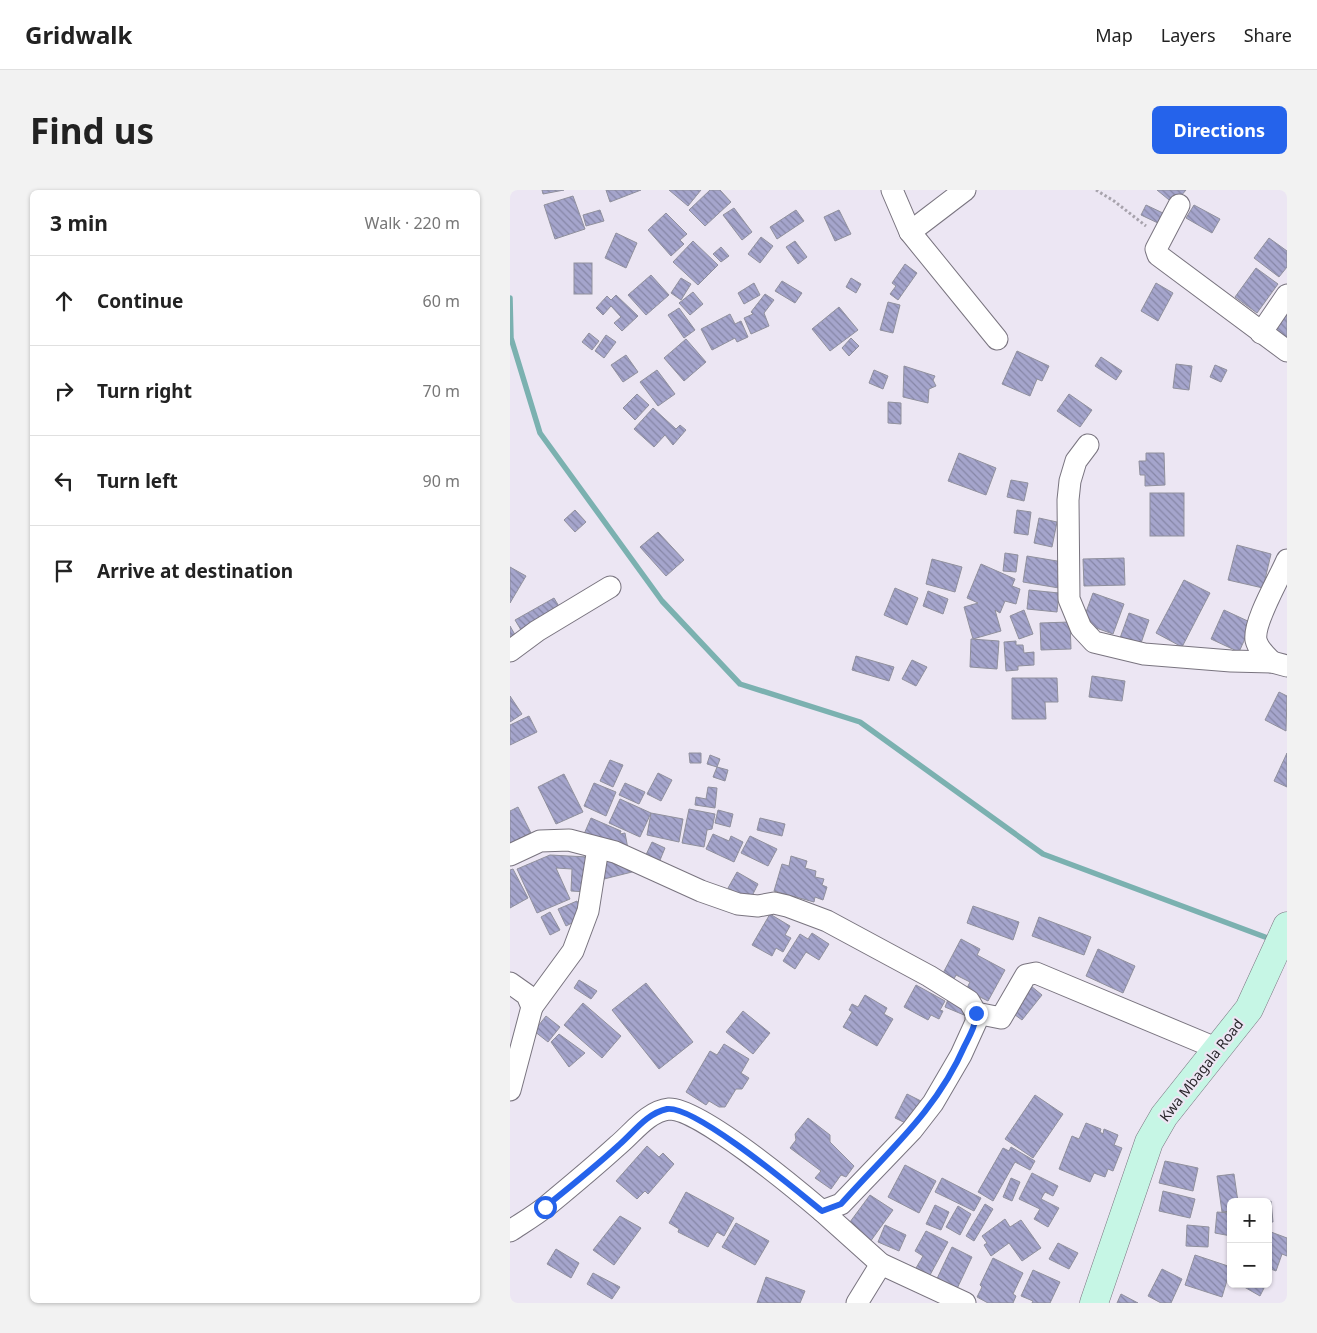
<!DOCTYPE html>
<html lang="en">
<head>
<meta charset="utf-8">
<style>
  body { margin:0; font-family:"Noto Sans",sans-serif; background:#f2f2f2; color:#222 }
  .controls { position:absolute; right:15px; bottom:15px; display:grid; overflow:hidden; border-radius:8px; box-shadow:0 1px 4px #0004 }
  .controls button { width:45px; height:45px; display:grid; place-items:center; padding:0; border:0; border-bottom:1px solid #e0e0e0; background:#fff; color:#222; font:25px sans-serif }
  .stop { position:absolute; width:15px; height:15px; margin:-11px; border:4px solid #2563eb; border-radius:50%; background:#fff }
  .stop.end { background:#2563eb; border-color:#fff; box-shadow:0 1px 5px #0008 }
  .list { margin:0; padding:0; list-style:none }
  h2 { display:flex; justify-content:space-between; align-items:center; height:65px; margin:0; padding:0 20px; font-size:21px }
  h2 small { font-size:16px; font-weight:400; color:#767676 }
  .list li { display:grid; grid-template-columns:32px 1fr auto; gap:15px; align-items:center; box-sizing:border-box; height:90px; padding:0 20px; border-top:1px solid #e0e0e0 }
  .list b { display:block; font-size:19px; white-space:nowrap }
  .list em { font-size:16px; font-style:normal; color:#767676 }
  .icon { flex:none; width:28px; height:28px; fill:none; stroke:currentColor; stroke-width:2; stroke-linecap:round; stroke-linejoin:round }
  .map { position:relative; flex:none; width:777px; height:1113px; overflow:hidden; border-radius:8px }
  header { display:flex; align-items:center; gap:30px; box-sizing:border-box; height:70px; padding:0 25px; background:#fff; border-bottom:1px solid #e0e0e0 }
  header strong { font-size:24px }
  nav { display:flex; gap:28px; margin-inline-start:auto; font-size:18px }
  .intro { display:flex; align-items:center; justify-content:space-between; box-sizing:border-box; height:120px; padding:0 30px }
  h1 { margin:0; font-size:35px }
  .button { padding:12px 22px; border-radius:8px; background:#2563eb; color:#fff; font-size:18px; font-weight:700 }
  main { display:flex; gap:30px; padding:0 30px }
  aside { flex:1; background:#fff; border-radius:8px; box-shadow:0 1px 4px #0004 }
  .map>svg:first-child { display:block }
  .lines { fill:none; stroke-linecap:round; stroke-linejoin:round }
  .stream { stroke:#7bb1b0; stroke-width:5.5 }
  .building { fill:url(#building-back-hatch); stroke:#90909d }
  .street-casing { stroke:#79747f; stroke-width:23 }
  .secondary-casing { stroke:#79747f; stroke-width:29 }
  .path { stroke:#a7a2ac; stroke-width:3; stroke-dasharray:2.5 2.5; stroke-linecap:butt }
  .street { stroke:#fff; stroke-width:21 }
  .secondary { stroke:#c6f6e5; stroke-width:28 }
  .route { stroke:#2563eb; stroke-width:6 }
  .labels { text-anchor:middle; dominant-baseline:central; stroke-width:4.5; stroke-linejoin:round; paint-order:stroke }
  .street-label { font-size:14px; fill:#29262b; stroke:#ece6f3 }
</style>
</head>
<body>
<header>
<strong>Gridwalk</strong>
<nav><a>Map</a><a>Layers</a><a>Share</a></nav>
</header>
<div class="intro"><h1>Find us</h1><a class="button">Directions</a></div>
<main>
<aside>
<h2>3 min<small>Walk · 220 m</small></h2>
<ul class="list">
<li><svg class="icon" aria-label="ahead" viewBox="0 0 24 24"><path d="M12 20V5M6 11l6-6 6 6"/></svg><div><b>Continue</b></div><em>60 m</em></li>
<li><svg class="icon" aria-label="right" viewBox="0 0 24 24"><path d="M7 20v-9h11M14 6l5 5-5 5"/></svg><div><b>Turn right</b></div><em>70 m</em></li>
<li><svg class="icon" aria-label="left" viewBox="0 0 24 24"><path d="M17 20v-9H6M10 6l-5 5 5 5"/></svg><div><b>Turn left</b></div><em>90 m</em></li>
<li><svg class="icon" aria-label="arrive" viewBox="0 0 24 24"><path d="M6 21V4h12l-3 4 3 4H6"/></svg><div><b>Arrive at destination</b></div></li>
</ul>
</aside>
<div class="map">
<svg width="777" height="1113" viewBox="0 0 777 1113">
  <defs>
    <pattern id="building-back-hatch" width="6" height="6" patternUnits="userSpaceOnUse" patternTransform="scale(1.25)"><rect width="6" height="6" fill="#a5a5cc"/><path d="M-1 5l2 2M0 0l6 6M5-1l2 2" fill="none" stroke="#8686a6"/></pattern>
  </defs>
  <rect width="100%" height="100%" fill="#ece6f3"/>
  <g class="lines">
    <polyline class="stream" points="0,108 1,148 30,243 152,411 230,494 350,532 533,664 763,750"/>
  </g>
  <g class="building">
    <polygon points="32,0 54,0 33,4"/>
    <polygon points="96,0 131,0 100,12"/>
    <polygon points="159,0 191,0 178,16"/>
    <polygon points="200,0 210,0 221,12 195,36 179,20"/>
    <polygon points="647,0 676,0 664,14"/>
    <polygon points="63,6 75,39 45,49 34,15"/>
    <polygon points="636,15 655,24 650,34 631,25"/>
    <polygon points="684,15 710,29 702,43 676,28"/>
    <polygon points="224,18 242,42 232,50 213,25"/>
    <polygon points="90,20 94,31 76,36 73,25"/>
    <polygon points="286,20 294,31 267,49 260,37"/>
    <polygon points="329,20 341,44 325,51 314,27"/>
    <polygon points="156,23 177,44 170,50 174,54 161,66 138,40"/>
    <polygon points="106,43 127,53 116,78 95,68"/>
    <polygon points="251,47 263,56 250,73 238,64"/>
    <polygon points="759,48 777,61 777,77 769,87 744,68"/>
    <polygon points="183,51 208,75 188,95 163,72"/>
    <polygon points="285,51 297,67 288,74 276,57"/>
    <polygon points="211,57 219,66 211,72 203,64"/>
    <rect x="64" y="73" width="18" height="31"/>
    <polygon points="395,74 407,83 388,110 380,104 386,96 382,93"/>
    <polygon points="746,78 768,94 747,123 725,107"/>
    <polygon points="141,85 159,105 136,125 118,105"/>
    <polygon points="171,88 181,94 171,110 161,103"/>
    <polygon points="341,88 351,94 346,103 336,97"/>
    <polygon points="272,91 292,103 285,113 265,101"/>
    <polygon points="244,93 250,105 234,114 228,103"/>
    <polygon points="646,93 663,103 648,131 631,121"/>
    <polygon points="183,102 193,114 180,125 169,113"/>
    <polygon points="255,104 264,110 254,123 259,136 241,144 234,128 243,124 241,122"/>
    <polygon points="106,105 128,126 112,141 104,133 111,127 101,116 93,125 86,118 97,106 101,110"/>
    <polygon points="378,112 390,115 383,143 370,140"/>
    <polygon points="777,114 777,154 758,141"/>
    <polygon points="329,117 348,140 320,161 302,139"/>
    <polygon points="169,118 185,140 174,148 158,125"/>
    <polygon points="220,124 225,134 231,131 238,147 227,152 225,148 202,160 191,139"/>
    <polygon points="79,143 89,151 82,160 72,152"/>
    <polygon points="96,145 106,152 94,168 85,161"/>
    <polygon points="341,148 349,156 339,166 332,158"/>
    <polygon points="176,149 196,172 174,191 154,168"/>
    <polygon points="507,161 539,176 532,191 527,189 520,206 492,194"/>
    <polygon points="116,165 128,182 113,192 101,175"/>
    <polygon points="591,167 612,181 606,190 585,176"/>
    <polygon points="666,174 682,176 679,200 663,198"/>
    <polygon points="705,175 717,180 711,192 700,187"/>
    <polygon points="394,176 425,186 423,190 426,196 419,199 418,213 393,207"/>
    <polygon points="147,180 165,204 148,216 130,192"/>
    <polygon points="364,180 378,186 373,199 359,193"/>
    <polygon points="127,204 139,215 125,230 113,218"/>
    <polygon points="559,204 582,220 570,237 547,221"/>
    <polygon points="378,212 391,213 391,234 378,233"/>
    <polygon points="143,218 166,239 170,235 176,240 163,255 155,245 144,257 124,239"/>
    <polygon points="449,263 486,278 476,305 438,291"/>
    <polygon points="636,263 654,263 655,295 635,296 635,285 630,285 629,271 636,271"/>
    <polygon points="501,290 518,293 514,311 497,307"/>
    <rect x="640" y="303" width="34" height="43"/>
    <polygon points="65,320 76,332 65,342 54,330"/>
    <polygon points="507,320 521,322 518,345 504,343"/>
    <polygon points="529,328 547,332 542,357 524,353"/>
    <polygon points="148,342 174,370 156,386 130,357"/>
    <polygon points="727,355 761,364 753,398 718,390"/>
    <polygon points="495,363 508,365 506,382 493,381"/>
    <polygon points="517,366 553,372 549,398 513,392"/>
    <polygon points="614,368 615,395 574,396 573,369"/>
    <polygon points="422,369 452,377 445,402 416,394"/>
    <polygon points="471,374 505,389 502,396 510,399 506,414 495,411 490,423 485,420 491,441 463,449 454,417 468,413 457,408"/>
    <polygon points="0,377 16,386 0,413"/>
    <polygon points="674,390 700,403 672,457 646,443"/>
    <polygon points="385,398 408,408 397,435 374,425"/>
    <polygon points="519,400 549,403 547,422 517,419"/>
    <polygon points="418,401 438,409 433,424 413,416"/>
    <polygon points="583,403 614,414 603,444 572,433"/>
    <polygon points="44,408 56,428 17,450 5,430"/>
    <polygon points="514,420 523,444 509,449 500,426"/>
    <polygon points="714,420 742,433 729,462 701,449"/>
    <polygon points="619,423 639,430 630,456 610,448"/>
    <polygon points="560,432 561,459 531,460 530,433"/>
    <polygon points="0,436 8,450 0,455"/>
    <polygon points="461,449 489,451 487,479 460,477"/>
    <polygon points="506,451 506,455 513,455 514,463 524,462 524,475 508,476 508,480 496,481 494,452"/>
    <polygon points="346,466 384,477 379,491 342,480"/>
    <polygon points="402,470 417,477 406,496 392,489"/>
    <polygon points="582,486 615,491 612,511 579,507"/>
    <polygon points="502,488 547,488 548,512 535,512 536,529 502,529"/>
    <polygon points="769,502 777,506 776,541 755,530"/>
    <polygon points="0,506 12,524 0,532"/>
    <polygon points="19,526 27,542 0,555 0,535"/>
    <polygon points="179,563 191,563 191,573 180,573"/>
    <polygon points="777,563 777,597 764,591"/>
    <polygon points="200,565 210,569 207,577 197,574"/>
    <polygon points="100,570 113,575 103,597 90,591"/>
    <polygon points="207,577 218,580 215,591 203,587"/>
    <polygon points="148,583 162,590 151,611 137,604"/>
    <polygon points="54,584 73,622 46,634 28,597"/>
    <polygon points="84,593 106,602 96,626 74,616"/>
    <polygon points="115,593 135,602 129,614 109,605"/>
    <polygon points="198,597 207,598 205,618 185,615 186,607 196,609"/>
    <polygon points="110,609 141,623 130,647 99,633"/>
    <polygon points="8,617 21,643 14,646 18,655 0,664 0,621"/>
    <polygon points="179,619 205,624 202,639 197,640 194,657 172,653"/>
    <polygon points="208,620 223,624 220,637 205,633"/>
    <polygon points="141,623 173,629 169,652 137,645"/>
    <polygon points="81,628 111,641 110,644 115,643 118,659 71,651"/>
    <polygon points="250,628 275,634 272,646 247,640"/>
    <polygon points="203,644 219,651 221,646 233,652 224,672 196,659"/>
    <polygon points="240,646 267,659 258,676 231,663"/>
    <polygon points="142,652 155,658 148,675 134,669"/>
    <polygon points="125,662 130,680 86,691 82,672"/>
    <polygon points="40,665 78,667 77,702 61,701 62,679 46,678 60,709 27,723 7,679"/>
    <polygon points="281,666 297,671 295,678 306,681 305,687 314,689 312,695 317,697 313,710 305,707 304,712 264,701 272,674 279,676"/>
    <polygon points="3,679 18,708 0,718 0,680"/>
    <polygon points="227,682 248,694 240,710 218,698"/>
    <polygon points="67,711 74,727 56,736 48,719"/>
    <polygon points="463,716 509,732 503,750 457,733"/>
    <polygon points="40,722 50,740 40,745 31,727"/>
    <polygon points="260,724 280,736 275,745 281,748 273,762 266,758 262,766 242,755"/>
    <polygon points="529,727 581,747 574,765 522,746"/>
    <polygon points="302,743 319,754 309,770 296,762 285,779 273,771 290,744 298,749"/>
    <polygon points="451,749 470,759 467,765 495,780 478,811 456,800 460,792 446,785 443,791 432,785"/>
    <polygon points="588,759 625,776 613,803 576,786"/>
    <polygon points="69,790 87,801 81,809 64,798"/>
    <polygon points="136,793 183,852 149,879 102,820"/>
    <polygon points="406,795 435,811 430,820 433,821 429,829 421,825 418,830 394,817"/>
    <polygon points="521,796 532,805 512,830 501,822"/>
    <polygon points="355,805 377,818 374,824 383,829 367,856 333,837 342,822 339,820 342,814 348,817"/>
    <polygon points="439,807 458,816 454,825 435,817"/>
    <polygon points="73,813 111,846 92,868 54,835"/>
    <polygon points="233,821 260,843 243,864 216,842"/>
    <polygon points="36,826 50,837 38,852 24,841"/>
    <polygon points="49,844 75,863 59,877 41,852"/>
    <polygon points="214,854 239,869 231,883 239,888 232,899 226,899 215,917 209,917 199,911 196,915 176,902 200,861 207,865"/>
    <polygon points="397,904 413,912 402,936 385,928"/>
    <polygon points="525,905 553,924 523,968 495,949"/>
    <polygon points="298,928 320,945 320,952 344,976 336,987 331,985 321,999 305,988 311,981 280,958 286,950 285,944"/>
    <polygon points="576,933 591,939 590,942 593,944 594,939 608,945 604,955 612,958 603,981 598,979 595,987 584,983 580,992 549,979 562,946 569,949"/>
    <polygon points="137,956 149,967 153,963 164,974 138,1004 135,1001 127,1009 106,991"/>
    <polygon points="501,957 525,971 520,980 505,972 483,1011 468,1002 493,958 499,961"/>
    <polygon points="655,971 688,978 683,1001 649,993"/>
    <polygon points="395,975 426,991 409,1023 378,1007"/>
    <polygon points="522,983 548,996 543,1006 535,1002 531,1009 549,1018 538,1037 524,1029 530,1019 509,1009"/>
    <polygon points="724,984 728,1012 721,1012 721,1021 712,1022 707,986"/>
    <polygon points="432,988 471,1008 464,1021 425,1002"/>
    <polygon points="501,988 510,992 502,1011 493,1007"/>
    <polygon points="653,1001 685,1009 680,1028 649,1021"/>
    <polygon points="176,1002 224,1028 214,1046 207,1042 198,1057 168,1042 169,1039 159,1033"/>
    <polygon points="360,1005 383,1020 360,1052 337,1036"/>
    <polygon points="761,1011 763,1032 758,1032 758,1012"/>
    <polygon points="475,1014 483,1019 464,1051 456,1046"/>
    <polygon points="425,1015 439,1022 431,1040 416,1034"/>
    <polygon points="448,1016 461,1024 450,1045 436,1037"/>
    <polygon points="707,1022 721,1023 721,1046 705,1043"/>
    <polygon points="110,1026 131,1038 104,1075 83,1060"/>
    <polygon points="495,1029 500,1037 511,1030 531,1058 512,1071 499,1053 481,1066 474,1055 477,1053 472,1046"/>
    <polygon points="226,1033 259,1051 245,1075 212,1057"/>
    <polygon points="375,1035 396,1045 389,1061 368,1052"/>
    <polygon points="677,1035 699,1037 698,1057 676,1056"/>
    <polygon points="416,1041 438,1052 420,1085 406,1078 413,1066 405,1061"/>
    <polygon points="761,1042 777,1048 777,1066 772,1064 766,1081 758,1078 758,1049"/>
    <polygon points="548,1053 568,1063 559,1079 539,1069"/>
    <polygon points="442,1057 462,1067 444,1105 424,1095"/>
    <polygon points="46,1059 69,1073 61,1088 37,1074"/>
    <polygon points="685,1065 721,1077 712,1107 675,1095"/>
    <polygon points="483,1068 513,1083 503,1104 506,1106 503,1113 478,1113 467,1107 472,1097 470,1095"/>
    <polygon points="652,1079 672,1089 661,1113 651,1113 638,1106"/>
    <polygon points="523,1080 550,1092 540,1113 522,1113 523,1111 511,1106"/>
    <polygon points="83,1083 110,1097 102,1109 77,1094"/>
    <polygon points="256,1087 295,1101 290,1113 247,1113"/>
    <polygon points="729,1094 756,1094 750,1106"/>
    <polygon points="611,1104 628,1113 607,1113"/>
  </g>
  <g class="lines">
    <g class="street-casing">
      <g id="street">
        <polyline points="382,0 400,42 487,149"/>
        <polyline points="669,15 646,59 648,65 777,161"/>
        <polyline points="400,42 455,0"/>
        <polyline points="751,143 777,105"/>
        <polyline points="578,255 566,271 560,291 558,310 559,409 571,438 584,452 634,464 721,471 762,472 777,476"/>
        <polyline points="0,461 27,441 100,397"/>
        <path d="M 762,472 C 756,466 748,459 746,450 C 743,432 769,389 777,370"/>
        <path d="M 0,665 L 30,651 L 59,650 L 105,662 L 191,701 L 228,714 L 248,716 L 264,713 L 277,716 L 317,731 L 419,786 L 459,811 L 466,823 L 466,832 L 451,865 L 423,913 L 402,940 L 331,1014 L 312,1021 C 286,999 189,918 159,919 C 138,921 122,944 107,956 C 85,976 61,996 38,1015 C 26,1025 12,1033 0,1041"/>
        <polyline points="0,793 17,805 22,817 0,900"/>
        <polyline points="22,817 63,761 78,721 88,658"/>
        <polyline points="466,823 491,828 516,785 526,783 708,859"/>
        <polyline points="312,1021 371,1074 455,1113"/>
        <polyline points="347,1113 371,1074"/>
      </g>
    </g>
    <g class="secondary-casing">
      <polyline id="secondary" points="584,1113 639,952 654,926 739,819 777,736"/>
    </g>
    <polyline class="path" points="586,0 604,11 636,36"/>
    <use href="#street" class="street"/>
    <use href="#secondary" class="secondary"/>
  </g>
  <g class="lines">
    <path class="route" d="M 35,1017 C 60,997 85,977 109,955 C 123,943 137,923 157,919 C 185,915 287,1001 312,1021 L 331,1014 C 378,961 426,922 455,855 C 460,845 466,835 466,823"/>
  </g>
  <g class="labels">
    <g class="street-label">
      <text transform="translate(691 880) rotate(-52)">Kwa Mbagala Road</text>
    </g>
  </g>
</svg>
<div class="controls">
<button>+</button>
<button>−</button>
</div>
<div class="stop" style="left:35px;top:1017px"></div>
<div class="stop end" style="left:466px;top:823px"></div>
</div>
</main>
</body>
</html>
